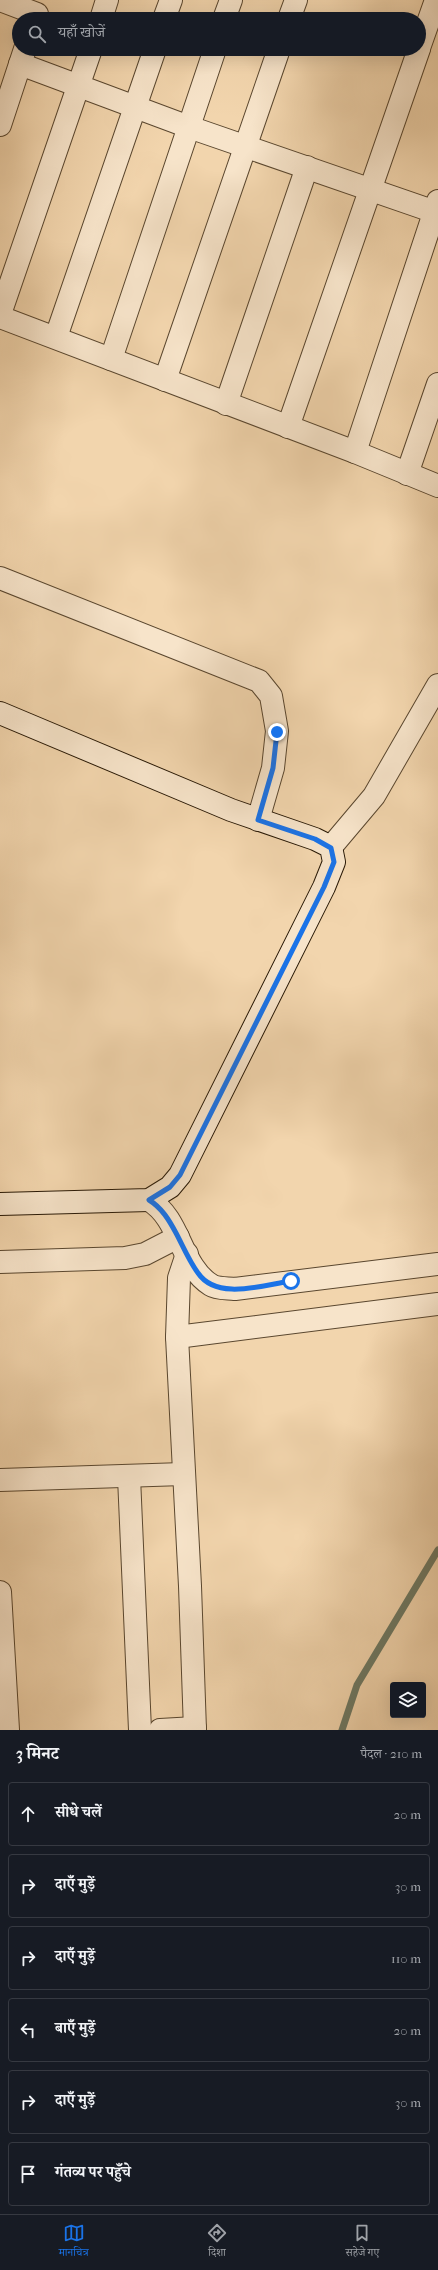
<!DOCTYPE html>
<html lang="hi">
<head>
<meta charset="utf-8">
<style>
  body { margin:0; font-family:"IM FELL French Canon","Noto Serif Devanagari",serif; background:#242831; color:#f1f3f6 }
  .controls { position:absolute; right:12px; bottom:12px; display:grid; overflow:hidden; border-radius:4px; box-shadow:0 4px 16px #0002 }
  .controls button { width:36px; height:36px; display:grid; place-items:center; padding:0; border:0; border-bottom:1px solid #363941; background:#171b24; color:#f1f3f6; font:20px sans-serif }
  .stop { position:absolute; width:12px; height:12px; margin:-9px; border:3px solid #1a73e8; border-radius:50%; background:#fff }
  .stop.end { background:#1a73e8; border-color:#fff; box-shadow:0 1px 4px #0008 }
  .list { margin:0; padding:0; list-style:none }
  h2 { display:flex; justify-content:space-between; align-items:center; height:52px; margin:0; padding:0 16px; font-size:17px }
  h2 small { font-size:13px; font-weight:400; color:#9ea1a6 }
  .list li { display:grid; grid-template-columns:26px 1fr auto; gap:12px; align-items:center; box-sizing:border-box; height:64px; margin:0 8px 8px; padding:0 8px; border:1px solid #363941; border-radius:4px }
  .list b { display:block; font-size:15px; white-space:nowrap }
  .list em { font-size:13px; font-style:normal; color:#9ea1a6 }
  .icon { flex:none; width:22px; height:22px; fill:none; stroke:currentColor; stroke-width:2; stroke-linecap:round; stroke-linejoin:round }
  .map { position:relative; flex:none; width:438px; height:1730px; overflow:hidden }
  .search { position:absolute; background:#171b24; box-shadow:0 4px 16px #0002; left:12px; right:12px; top:12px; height:44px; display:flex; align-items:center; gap:10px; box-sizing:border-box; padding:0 14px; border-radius:22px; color:#9ea1a6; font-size:15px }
  .sheet { height:484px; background:#171b24 }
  nav { display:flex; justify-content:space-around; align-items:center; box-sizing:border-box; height:56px; border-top:1px solid #363941; background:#171b24; font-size:11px; color:#9ea1a6 }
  nav a { display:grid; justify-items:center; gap:2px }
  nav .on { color:#1a73e8 }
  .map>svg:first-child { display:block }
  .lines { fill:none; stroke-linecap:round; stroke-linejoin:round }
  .stream { stroke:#6e7964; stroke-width:7 }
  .street-casing { stroke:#5a472f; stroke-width:24 }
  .secondary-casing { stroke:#281805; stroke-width:24 }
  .street { stroke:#f7e4ca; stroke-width:22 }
  .secondary { stroke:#f7e4ca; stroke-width:22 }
  .route { stroke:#1a73e8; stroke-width:5 }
</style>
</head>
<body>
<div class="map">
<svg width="438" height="1730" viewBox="0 0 438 1730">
  <rect width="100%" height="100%" fill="#f2d5ad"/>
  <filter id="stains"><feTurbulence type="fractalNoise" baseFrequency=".005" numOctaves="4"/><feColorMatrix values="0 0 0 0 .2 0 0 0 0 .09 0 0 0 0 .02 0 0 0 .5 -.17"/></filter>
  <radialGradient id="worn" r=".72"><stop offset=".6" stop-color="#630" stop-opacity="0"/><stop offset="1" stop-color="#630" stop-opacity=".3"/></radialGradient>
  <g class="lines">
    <polyline class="stream" points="342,1730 357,1685 438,1550"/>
    <g class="street-casing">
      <g id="street">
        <polyline points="0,0 37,14"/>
        <polyline points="101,19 107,0"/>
        <polyline points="164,19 171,0"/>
        <polyline points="224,19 231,0"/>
        <polyline points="289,19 296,0"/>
        <polyline points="419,48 436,0"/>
        <polyline points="20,64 189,127 438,213"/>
        <polyline points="0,125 25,49"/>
        <polyline points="0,314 91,49"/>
        <polyline points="0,317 355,452 438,486"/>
        <polyline points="56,337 155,49"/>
        <polyline points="111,359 215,49"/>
        <polyline points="165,380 279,49"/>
        <polyline points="226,404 307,167"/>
        <polyline points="288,427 419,49"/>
        <polyline points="355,452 438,201"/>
        <polyline points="407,474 438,384"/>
        <polyline points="0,578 259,681 271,696 277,731 273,768 258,820"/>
        <polyline points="331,847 374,796 438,685"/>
        <path d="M 149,1200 C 181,1219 180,1266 211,1285 C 217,1289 228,1288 235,1289 L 438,1264"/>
        <polyline points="187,1254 179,1278 177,1337 190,1586 195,1730"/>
        <polyline points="0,1262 125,1258 145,1254 178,1237"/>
        <polyline points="177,1337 438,1304"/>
        <polyline points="129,1477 140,1730"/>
        <polyline points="0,1480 183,1474"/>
        <polyline points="0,1592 8,1730"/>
        <polyline points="160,1730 195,1728"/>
      </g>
    </g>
    <g class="secondary-casing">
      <polyline id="secondary" points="0,713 231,810 315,839 331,847 334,862 324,887 180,1175 170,1187 149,1200 0,1204"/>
    </g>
    <use href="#street" class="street"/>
    <use href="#secondary" class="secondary"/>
  </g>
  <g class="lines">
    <path class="route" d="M 277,732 L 273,768 L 258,820 L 315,839 L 331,848 L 334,862 L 324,887 L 180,1175 L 170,1187 L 149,1200 C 162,1208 169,1220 176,1233 C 183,1246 189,1261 198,1273 C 217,1301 263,1285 291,1281"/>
  </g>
  <rect width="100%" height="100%" filter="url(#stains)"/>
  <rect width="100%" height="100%" fill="url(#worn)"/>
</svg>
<div class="controls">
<button><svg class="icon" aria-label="layers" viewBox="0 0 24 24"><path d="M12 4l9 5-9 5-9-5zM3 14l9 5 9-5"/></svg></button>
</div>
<div class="stop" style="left:291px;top:1281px"></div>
<div class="stop end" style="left:277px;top:732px"></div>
<div class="search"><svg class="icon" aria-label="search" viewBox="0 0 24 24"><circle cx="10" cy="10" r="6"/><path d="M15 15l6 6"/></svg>यहाँ खोजें</div>
</div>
<section class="sheet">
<h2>3 मिनट<small>पैदल · 210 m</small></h2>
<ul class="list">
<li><svg class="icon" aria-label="ahead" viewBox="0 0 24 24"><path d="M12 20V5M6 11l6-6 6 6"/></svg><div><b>सीधे चलें</b></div><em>20 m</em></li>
<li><svg class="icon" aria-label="right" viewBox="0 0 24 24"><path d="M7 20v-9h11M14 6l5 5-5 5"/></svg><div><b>दाएँ मुड़ें</b></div><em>30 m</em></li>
<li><svg class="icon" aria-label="right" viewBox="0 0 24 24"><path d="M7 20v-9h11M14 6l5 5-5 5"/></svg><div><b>दाएँ मुड़ें</b></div><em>110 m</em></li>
<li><svg class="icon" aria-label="left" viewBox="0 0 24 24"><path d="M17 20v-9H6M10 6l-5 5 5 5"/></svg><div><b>बाएँ मुड़ें</b></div><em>20 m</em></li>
<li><svg class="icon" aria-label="right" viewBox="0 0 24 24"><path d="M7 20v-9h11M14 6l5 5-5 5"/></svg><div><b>दाएँ मुड़ें</b></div><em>30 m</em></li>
<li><svg class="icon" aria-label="arrive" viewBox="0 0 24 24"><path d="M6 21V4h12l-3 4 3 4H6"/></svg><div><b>गंतव्य पर पहुँचे</b></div></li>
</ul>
</section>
<nav>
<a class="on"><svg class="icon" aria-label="map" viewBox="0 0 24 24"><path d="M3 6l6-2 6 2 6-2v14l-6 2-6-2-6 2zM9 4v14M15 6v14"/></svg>मानचित्र</a>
<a><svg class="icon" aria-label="directions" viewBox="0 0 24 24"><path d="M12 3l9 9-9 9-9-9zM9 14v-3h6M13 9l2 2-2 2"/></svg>दिशा</a>
<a><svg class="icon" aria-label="saved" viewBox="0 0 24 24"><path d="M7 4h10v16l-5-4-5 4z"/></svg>सहेजे गए</a>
</nav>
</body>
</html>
